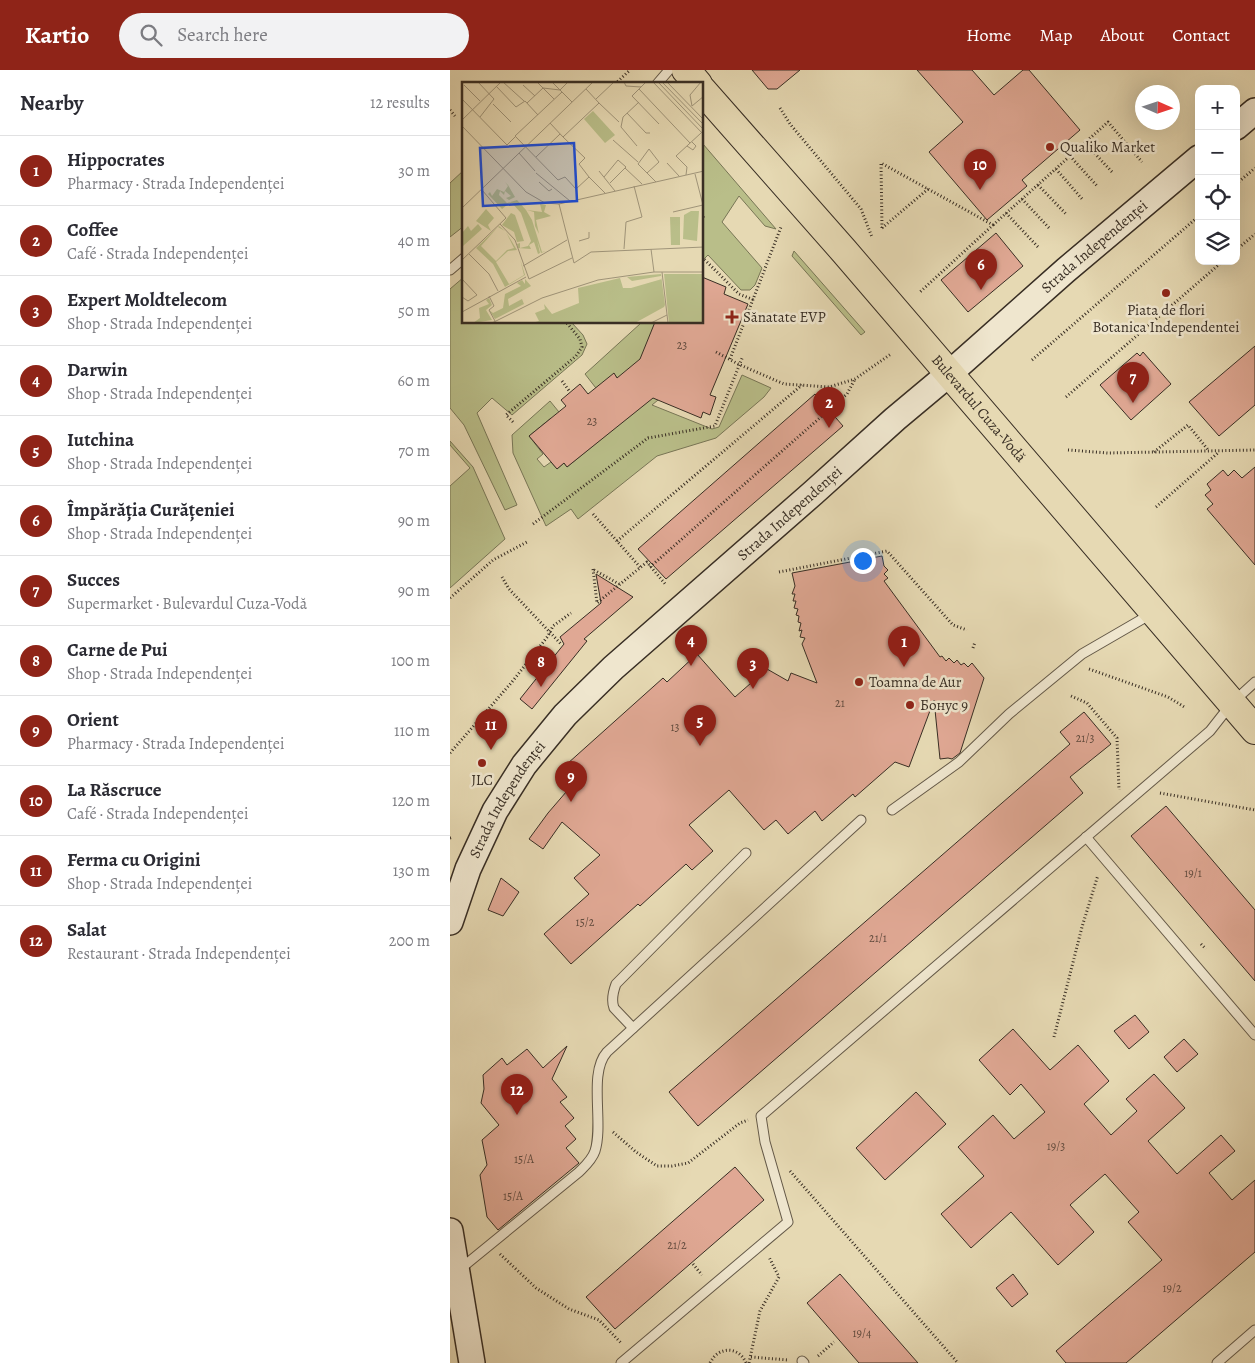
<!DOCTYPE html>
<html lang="en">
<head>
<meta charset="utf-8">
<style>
  body { margin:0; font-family:Alegreya,serif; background:#f2f2f3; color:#2b2b33 }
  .controls { position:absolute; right:15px; top:15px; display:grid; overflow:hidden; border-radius:10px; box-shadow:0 5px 20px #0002 }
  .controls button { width:45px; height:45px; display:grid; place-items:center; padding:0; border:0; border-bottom:1px solid #e1e1e2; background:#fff; color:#2b2b33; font:25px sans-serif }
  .compass { position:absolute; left:685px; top:15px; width:45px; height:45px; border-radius:50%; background:#fff; box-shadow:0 5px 20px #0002; rotate:93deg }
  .you { position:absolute; left:412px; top:490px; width:18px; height:18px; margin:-12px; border:4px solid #fff; border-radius:50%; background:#1a73e8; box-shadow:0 0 0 8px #1a73e833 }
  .badge { display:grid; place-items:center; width:32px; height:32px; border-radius:50%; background:#8f2418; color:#fff; font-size:16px; font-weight:700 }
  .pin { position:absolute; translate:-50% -41px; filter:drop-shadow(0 1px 2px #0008) }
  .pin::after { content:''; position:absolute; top:26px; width:18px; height:15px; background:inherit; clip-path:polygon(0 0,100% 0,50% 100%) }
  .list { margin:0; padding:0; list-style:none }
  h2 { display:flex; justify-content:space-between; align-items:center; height:65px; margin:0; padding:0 20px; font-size:21px }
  h2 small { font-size:16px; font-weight:400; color:#7c7c81 }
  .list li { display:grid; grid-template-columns:32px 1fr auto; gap:15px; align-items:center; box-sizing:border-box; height:70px; padding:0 20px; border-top:1px solid #e1e1e2 }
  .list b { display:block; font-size:19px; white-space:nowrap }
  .list p { margin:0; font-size:16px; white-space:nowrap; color:#7c7c81 }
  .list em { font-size:16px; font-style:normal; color:#7c7c81 }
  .icon { flex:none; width:28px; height:28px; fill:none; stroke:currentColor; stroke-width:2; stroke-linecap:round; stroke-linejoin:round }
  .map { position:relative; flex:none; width:805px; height:1293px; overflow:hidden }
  header { display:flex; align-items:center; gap:30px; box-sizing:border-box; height:70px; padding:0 25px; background:#8f2418; color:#fff }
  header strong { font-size:24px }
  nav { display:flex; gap:28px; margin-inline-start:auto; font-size:18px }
  .search { width:350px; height:45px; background:#f2f2f3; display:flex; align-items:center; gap:12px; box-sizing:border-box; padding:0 18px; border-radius:28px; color:#7c7c81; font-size:19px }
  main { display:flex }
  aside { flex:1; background:#fff }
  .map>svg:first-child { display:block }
  .green { fill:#b9be89; stroke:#787656 }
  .building { fill:#e0a894; stroke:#382e24 }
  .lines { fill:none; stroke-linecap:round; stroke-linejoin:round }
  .service-casing { stroke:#645948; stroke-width:11 }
  .secondary-casing { stroke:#382e24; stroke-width:28 }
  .primary-casing { stroke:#382e24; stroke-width:30 }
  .path { stroke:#382e24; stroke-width:3; stroke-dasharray:1 2.5; stroke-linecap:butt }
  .service { stroke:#efe6ce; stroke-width:9 }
  .secondary { stroke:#efe6ce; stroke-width:25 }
  .primary { stroke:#e6d9b3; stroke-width:28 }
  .poi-dot { fill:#8f2418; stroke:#efe6ce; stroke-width:2 }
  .labels { text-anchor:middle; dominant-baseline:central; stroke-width:5; stroke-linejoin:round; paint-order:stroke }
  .number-label { font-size:12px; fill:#624c40 }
  .poi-label { font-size:15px; fill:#382e24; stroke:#efe6ce; text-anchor:start }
  .street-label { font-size:15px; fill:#382e24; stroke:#efe6ce }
  .inset-road { fill:none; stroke:#a0957a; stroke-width:1 }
  .view { fill:#1d4ed8; fill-opacity:0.15; stroke:#1d4ed8; stroke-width:2.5 }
  .inset-edge { fill:none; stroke:#382e24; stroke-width:2.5 }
</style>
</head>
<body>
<header>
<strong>Kartio</strong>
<div class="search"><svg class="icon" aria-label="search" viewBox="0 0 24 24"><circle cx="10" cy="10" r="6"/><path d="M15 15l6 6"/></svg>Search here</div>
<nav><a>Home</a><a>Map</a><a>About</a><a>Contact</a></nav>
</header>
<main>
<aside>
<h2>Nearby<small>12 results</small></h2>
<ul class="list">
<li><span class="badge">1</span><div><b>Hippocrates</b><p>Pharmacy · Strada Independenței</p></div><em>30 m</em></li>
<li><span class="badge">2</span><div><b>Coffee</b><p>Café · Strada Independenței</p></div><em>40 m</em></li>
<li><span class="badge">3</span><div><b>Expert Moldtelecom</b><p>Shop · Strada Independenței</p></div><em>50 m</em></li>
<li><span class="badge">4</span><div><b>Darwin</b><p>Shop · Strada Independenței</p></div><em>60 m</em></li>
<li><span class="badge">5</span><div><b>Iutchina</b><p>Shop · Strada Independenței</p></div><em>70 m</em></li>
<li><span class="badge">6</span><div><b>Împărăția Curățeniei</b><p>Shop · Strada Independenței</p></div><em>90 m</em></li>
<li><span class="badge">7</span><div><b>Succes</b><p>Supermarket · Bulevardul Cuza-Vodă</p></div><em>90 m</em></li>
<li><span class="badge">8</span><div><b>Carne de Pui</b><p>Shop · Strada Independenței</p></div><em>100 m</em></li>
<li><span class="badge">9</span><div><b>Orient</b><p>Pharmacy · Strada Independenței</p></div><em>110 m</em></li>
<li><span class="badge">10</span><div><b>La Răscruce</b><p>Café · Strada Independenței</p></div><em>120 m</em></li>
<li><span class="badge">11</span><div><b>Ferma cu Origini</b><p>Shop · Strada Independenței</p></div><em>130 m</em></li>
<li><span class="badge">12</span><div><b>Salat</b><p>Restaurant · Strada Independenței</p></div><em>200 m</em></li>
</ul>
</aside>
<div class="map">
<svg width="805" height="1293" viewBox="0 0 805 1293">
  <rect width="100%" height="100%" fill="#e6d9b3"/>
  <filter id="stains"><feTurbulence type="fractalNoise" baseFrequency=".004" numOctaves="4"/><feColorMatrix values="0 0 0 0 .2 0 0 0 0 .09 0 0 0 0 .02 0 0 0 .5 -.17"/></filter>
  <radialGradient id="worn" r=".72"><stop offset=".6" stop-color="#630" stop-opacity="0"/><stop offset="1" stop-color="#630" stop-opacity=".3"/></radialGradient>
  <g class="green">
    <polygon points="253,74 326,159 315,156 289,126 272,152 312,198 305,215 300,220 291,220 258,185 253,190 253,148 255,147 252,144"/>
    <polygon points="14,100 14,156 0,167 0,113"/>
    <polygon points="344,181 415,262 411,265 342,186"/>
    <polygon points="14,207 14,252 122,253 133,265 137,274 132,285 62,345 42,328 27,343 67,435 55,440 14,355 0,338 0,219"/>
    <polygon points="191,253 205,253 208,330 202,335 262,359 269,357 292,305 321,318 314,327 266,368 207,386 128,449 121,439 96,456 63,383 62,365 100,331 113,347 105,353 101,348 79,366 93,384 87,389 94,397 101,392 107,399 114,393 117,397 183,343 168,308 164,304 149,322 135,304"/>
    <polygon points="0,371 23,397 55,469 0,518 0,416 20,398 0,375"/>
  </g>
  <g class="building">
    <polygon points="302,0 350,0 327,19 318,19"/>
    <polygon points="467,0 522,0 544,25 573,0 579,0 630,60 572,110 577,116 537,150 479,82 513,52"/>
    <polygon points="546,163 573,196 518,242 491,210"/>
    <polygon points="252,207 276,217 274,224 298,234 260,325 266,327 260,345 253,342 251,348 203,328 117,397 114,393 107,399 79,366 116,336 111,330 130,314 138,324 164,303 167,308 190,289 205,252 252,252"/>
    <polygon points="805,276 805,335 769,366 739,332"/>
    <polygon points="693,282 721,314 681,350 650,315 687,283 690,286"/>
    <polygon points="365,324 393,356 216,509 188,479"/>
    <polygon points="805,397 805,495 757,439 763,434 755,425 761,420 757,414 773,400 778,406 784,400 792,408"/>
    <polygon points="432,486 434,496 438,500 434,504 438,508 434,511 490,587 492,586 496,591 499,588 504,593 507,590 511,595 514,593 518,597 522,593 534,608 510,683 502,689 498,688 490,689 484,630 459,697 445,692 405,727 403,724 372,751 365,741 338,764 326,750 314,760 279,720 239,755 263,781 242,800 236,794 190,836 188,834 121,894 94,864 139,824 124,808 150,785 112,752 93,779 79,769 98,743 129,707 117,694 213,608 217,612 247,584 285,627 317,599 338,611 341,603 367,613 352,574 355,568 350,567 352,560 349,561 351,553 348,552 349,546 346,545 348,539 344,538 346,531 343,531 345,524 342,524 345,516 342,503"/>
    <polygon points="146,504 183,527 134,569 137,571 82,639 70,629 114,574 110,567 151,533"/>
    <polygon points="634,642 661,674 620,707 633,723 248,1056 219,1022 620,674 610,662"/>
    <polygon points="716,736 805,840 805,911 681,766"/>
    <polygon points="51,808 69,822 53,846 38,840"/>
    <polygon points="685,945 699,962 679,979 664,961"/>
    <polygon points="563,959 600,1000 628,975 659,1011 634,1034 661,1065 687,1041 676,1029 704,1004 735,1038 698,1071 727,1104 771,1065 785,1081 759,1103 782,1130 805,1110 805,1182 676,1293 616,1293 606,1281 712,1190 678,1152 689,1142 655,1104 620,1135 644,1162 608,1195 561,1142 521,1178 491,1144 534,1106 508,1077 543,1045 564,1069 595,1042 571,1014 560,1025 529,990"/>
    <polygon points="734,969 748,984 727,1002 714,987"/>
    <polygon points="117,976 102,1009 117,1027 110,1032 124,1048 115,1056 126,1069 116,1078 129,1093 48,1160 37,1147 30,1105 37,1095 32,1070 49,1055 31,1033 34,1019 33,1005 52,988 57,995 77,979 93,998"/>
    <polygon points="466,1022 496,1054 435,1110 406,1078"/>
    <polygon points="285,1097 314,1130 165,1259 136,1227"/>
    <polygon points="390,1204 468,1293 409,1293 357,1233"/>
    <polygon points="563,1204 578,1224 562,1237 546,1218"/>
  </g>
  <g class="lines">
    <g class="service-casing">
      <g id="service">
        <polyline points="207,14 219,0"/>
        <polyline points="0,200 14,188"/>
        <polyline points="442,740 509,692 559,644 632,584 701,544"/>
        <polyline points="636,767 805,965"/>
        <path d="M 183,958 L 164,938 C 161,930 163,922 166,914 L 296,783"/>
        <path d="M 9,1200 L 129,1102 C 135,1096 142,1090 145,1081 C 154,1053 138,1003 157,982 L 411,750"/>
        <polyline points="352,1291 354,1293"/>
        <polyline points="171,1293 338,1152 315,1072 311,1046 760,661 782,633 805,612"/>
        <polyline points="767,1293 805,1260"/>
      </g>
    </g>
    <g class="secondary-casing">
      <g id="secondary">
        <polyline points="786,57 805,41"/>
        <path id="s1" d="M 0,852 L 18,799 L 45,741 L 74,695 L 115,645 L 163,598 L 363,423 L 445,349 L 500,303 L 616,200 L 749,88"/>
        <polyline points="0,1161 22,1293"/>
      </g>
    </g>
    <g class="primary-casing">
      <g id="primary">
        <polyline points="236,0 248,14"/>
        <path id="s2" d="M 252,20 L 394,181 L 805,660"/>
      </g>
    </g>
    <g class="path">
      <polyline points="165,14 180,0"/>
      <polyline points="330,38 340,54 411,139 422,167"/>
      <polyline points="0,40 5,46"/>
      <polyline points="635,73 663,103"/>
      <polyline points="620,86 648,117"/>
      <polyline points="606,99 633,130"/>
      <polyline points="786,114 805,98"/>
      <polyline points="588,115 617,145"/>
      <polyline points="572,129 600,159"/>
      <polyline points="556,143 588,177"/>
      <polyline points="543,155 658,52 692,92"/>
      <polyline points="432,158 431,93 543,155 470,222"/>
      <polyline points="432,158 478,119"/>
      <polyline points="786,180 805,164"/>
      <polyline points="252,187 289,224 304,230"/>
      <polyline points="266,282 288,294 334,314 379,317 405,309 441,284"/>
      <polyline points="280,289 331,157"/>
      <polyline points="582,290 749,146"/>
      <polyline points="112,311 120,322"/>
      <polyline points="616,327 773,191"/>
      <polyline points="63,352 56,345 126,286 132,277 130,269 116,252"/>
      <polyline points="618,380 658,383 805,380"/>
      <polyline points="704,382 738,355 759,381"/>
      <polyline points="706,437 769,382"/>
      <polyline points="143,444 190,497"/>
      <polyline points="83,454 198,368 265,356 293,286"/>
      <polyline points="167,471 352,315"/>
      <polyline points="200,497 397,324 405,309"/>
      <polyline points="143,499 147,533 197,492 216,515"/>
      <polyline points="144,500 169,514"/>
      <polyline points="329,502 437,481 503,555 517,560"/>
      <polyline points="52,507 59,519 111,574"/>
      <polyline points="0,528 43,490 77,472"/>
      <polyline points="523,578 525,572"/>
      <polyline points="639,599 718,627 736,638"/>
      <polyline points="621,626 637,633 667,668 669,720"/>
      <polyline points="0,683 62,612 98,566 103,556 121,543"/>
      <polyline points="710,723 805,740"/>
      <polyline points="0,768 3,767"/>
      <polyline points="751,874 756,879"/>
      <polyline points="604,967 632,857 648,805"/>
      <polyline points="163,1062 186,1082 207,1096 222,1096 238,1093 290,1053 298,1050"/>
      <polyline points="340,1101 508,1293"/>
      <polyline points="50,1184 86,1218 119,1239 149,1250 172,1274"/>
      <polyline points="243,1194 252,1205"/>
      <polyline points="368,1286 384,1272"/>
      <polyline points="301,1287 338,1290"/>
      <path d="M 260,1293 C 268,1276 289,1276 296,1293"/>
      <polyline points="299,1293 310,1241 329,1207 319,1187"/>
    </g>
    <use href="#service" class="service"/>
    <use href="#secondary" class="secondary"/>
    <use href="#primary" class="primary"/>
  </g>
  <g class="poi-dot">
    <circle cx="600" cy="77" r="5"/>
    <circle cx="716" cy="223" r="5"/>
    <path d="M279.5 239.5h5v5h5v5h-5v5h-5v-5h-5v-5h5z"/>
    <circle cx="409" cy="612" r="5"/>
    <circle cx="460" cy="635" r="5"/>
    <circle cx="32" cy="693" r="5"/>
  </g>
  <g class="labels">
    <g class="number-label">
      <text x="232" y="275">23</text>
      <text x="142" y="351">23</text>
      <text x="390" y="633">21</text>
      <text x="225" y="657">13</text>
      <text x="635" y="668">21/3</text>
      <text x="743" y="803">19/1</text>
      <text x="135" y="852">15/2</text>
      <text x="428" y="868">21/1</text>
      <text x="606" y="1076">19/3</text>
      <text x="74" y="1089">15/A</text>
      <text x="63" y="1126">15/A</text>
      <text x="227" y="1175">21/2</text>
      <text x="722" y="1218">19/2</text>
      <text x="412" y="1263">19/4</text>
    </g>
    <g class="poi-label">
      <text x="610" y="77">Qualiko Market</text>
      <text x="716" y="240" text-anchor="middle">Piata de flori<tspan x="716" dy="17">Botanica Independentei</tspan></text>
      <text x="293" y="247">Sănatate EVP</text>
      <text x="419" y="612">Toamna de Aur</text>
      <text x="470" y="635">Бонус 9</text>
      <text x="32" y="710" text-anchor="middle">JLC</text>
    </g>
    <g class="street-label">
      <text stroke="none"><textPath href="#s1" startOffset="946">Strada Independenței</textPath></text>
      <text stroke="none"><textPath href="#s2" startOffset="422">Bulevardul Cuza-Vodă</textPath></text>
      <text stroke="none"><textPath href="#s1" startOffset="541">Strada Independenței</textPath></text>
      <text stroke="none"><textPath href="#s1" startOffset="136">Strada Independenței</textPath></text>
    </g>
  </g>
  <g transform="translate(12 12)">
    <rect width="241" height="241" fill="#e6d9b3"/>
    <path d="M 131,29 L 153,53 L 143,61 L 122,37 ZM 43,100 L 46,103 L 53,115 L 47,118 L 44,116 L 49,114 L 43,109 L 42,113 L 38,109 L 37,113 L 45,121 L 55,118 L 64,128 L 70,138 L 80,170 L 84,169 L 79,171 L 75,158 L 78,171 L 76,172 L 72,160 L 67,163 L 69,167 L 56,166 L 55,162 L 58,161 L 58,166 L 66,164 L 69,159 L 59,131 L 50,121 L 47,123 L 49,120 L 40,127 L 26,112 L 28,110 L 30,114 L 35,107 L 42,110 L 46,104 ZM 78,122 L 84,123 L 82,130 L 89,134 L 74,138 L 77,152 L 73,144 L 72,130 L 65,128 L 80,130 ZM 24,127 L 32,136 L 26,143 L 29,149 L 14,139 ZM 229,129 L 237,129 L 235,159 L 221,157 L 222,133 ZM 49,131 L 53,133 L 62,159 L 55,160 L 52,150 L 40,143 ZM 208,135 L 218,135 L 218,163 L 209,163 ZM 16,142 L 20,147 L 1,164 L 0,151 L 6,144 L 9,149 ZM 37,144 L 43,149 L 36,145 L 19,164 L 34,179 L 45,168 L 52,166 L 44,150 L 55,168 L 46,169 L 34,180 L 47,202 L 62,193 L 58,177 L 63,193 L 43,205 L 31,182 L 14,166 ZM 199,192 L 203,223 L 202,225 L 173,241 L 70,241 L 77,239 L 73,231 L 83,227 L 82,222 L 90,232 L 117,221 L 116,206 L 158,196 L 161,206 L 169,206 L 200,197 L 199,194 L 170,199 L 165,195 ZM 202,192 L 241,192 L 241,241 L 207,241 ZM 63,197 L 69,204 L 46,217 L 47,224 L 60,217 L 62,222 L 33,237 L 27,228 L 31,231 L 41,226 L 43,212 L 59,204 L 55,201 L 60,198 L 63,202 ZM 27,216 L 30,223 L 24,228 L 30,238 L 11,241 L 18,236 L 17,226 L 27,222 L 24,218 Z" fill="#b9be89"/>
    <path class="inset-road" d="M 16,0 L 32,17 L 18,35M 41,0 L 62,19M 75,0 L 81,6 L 98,8 L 90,0M 106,0 L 98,8 L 110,20M 162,0 L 164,4 L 179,5M 184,0 L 170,14 L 197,42M 191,0 L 242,53M 196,0 L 242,48M 200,0 L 242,43M 205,0 L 242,38M 2,3 L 18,19M 61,3 L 73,14M 34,4 L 54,25 L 63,19 L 76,33M 177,7 L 228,61M 100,10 L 53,54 L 96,98 L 103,95 L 114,107 L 127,95 L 117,82 L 123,76 L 101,55M 0,17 L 45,63 L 53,55M 134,17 L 152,0M 65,21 L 81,6 L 92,17M 137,21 L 157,40M 31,22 L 49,40M 230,24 L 228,13 L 239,0M 230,24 L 242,14M 165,31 L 184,51 L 188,51M 0,38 L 39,0M 88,41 L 101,55 L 137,21 L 124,7M 0,44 L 64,110 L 83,121 L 97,122 L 242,89M 151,58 L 176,80M 175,64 L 159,45 L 161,35 L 177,20M 225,64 L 231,68 L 234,64 L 230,60M 57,71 L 73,89M 74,75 L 98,52M 205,81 L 217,94M 163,86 L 180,102M 137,89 L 153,109M 74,91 L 108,119M 185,91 L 197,80 L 187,67 L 176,82 L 194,100M 224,93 L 225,85 L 214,74 L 239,51M 127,95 L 143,111M 142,95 L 156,78 L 164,85 L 148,101M 77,100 L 87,109 L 90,107M 97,122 L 112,181 L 129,170 L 242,165M 0,126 L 131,0M 211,130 L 241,123 L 233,92M 38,142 L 53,158 L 67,197 L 110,176M 117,159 L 127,156 L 127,150M 162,167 L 164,140 L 180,135 L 172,104M 189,167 L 192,190M 7,172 L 27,192 L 36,209M 0,178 L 44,136 L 20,108M 61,184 L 105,158M 200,190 L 206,241M 0,197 L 15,213 L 6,219 L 0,215M 27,214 L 32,224 L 27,228 L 33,239M 0,230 L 64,195M 30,241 L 80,216 L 136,198 L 192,190 L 242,190M 189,241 L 205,233"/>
    <path class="view" d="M 112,61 L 115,119 L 21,124 L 18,66 Z"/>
    <rect width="241" height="241" class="inset-edge"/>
  </g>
  <rect width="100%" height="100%" filter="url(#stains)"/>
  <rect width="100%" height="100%" fill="url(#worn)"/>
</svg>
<div class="controls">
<button>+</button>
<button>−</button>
<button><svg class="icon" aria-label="locate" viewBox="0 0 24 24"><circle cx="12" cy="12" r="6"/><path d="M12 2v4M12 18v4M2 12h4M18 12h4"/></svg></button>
<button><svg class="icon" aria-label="layers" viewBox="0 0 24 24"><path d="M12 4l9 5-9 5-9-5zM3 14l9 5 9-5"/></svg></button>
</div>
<svg class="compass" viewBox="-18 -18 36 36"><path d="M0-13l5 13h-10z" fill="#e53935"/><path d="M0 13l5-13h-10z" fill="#7c7c81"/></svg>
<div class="you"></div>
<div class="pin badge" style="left:454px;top:597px">1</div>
<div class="pin badge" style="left:379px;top:358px">2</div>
<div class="pin badge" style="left:303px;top:619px">3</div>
<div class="pin badge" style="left:241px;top:596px">4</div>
<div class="pin badge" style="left:250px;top:676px">5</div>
<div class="pin badge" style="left:531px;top:220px">6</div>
<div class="pin badge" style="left:683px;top:333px">7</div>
<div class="pin badge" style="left:91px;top:617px">8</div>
<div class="pin badge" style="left:121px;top:732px">9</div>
<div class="pin badge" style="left:530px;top:120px">10</div>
<div class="pin badge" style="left:41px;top:680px">11</div>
<div class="pin badge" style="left:67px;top:1045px">12</div>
</div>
</main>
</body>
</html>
